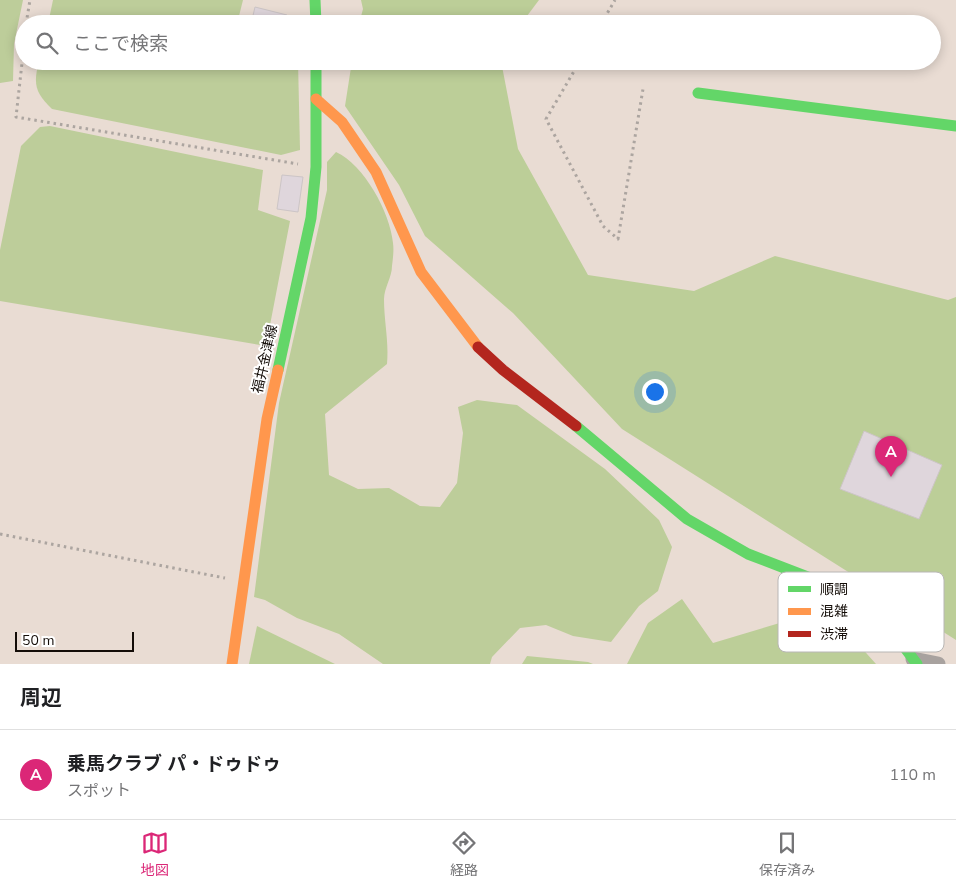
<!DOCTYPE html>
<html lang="ja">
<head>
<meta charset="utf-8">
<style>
  body { margin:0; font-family:"Nunito Sans","Noto Sans JP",sans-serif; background:#f2f2f2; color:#202124 }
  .scale { position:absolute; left:15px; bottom:12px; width:119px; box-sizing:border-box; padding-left:5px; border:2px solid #140d08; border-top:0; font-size:14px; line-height:18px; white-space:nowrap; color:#140d08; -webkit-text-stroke:4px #fff; paint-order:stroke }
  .you { position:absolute; left:654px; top:391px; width:18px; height:18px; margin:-12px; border:4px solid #fff; border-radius:50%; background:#1a73e8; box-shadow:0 0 0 8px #1a73e833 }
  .badge { display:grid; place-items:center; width:32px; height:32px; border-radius:50%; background:#db2777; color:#fff; font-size:16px; font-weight:700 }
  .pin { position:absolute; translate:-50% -41px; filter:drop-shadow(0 1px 2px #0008) }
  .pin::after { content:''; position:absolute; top:26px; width:18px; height:15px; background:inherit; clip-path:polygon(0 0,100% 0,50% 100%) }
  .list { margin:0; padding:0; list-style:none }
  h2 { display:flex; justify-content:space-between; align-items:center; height:65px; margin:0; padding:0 20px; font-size:21px }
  h2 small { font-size:16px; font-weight:400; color:#757577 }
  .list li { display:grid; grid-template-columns:32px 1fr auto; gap:15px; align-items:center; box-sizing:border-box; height:90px; padding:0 20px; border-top:1px solid #e0e0e0 }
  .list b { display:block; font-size:19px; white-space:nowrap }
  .list p { margin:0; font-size:16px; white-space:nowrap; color:#757577 }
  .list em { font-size:16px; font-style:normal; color:#757577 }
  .icon { flex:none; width:28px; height:28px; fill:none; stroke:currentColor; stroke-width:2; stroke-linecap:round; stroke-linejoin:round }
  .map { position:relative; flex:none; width:956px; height:664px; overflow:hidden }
  .search { position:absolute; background:#fff; box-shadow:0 2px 12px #0003; left:15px; right:15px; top:15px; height:55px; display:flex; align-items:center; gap:12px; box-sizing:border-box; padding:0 18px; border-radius:28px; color:#757577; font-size:19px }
  .sheet { height:155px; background:#fff }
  nav { display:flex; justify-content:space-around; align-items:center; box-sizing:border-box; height:70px; border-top:1px solid #e0e0e0; background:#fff; font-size:14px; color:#757577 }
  nav a { display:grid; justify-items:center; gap:2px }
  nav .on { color:#db2777 }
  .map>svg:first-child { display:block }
  .green { fill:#bdcd9a }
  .forest { fill:#bcce98 }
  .building { fill:#dfd6dc; stroke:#ccc5c6 }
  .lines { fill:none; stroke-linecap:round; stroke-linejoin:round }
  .path { stroke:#aca5a0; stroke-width:3; stroke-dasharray:2.5 4; stroke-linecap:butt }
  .street { stroke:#a8a29f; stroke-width:15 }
  .fast { stroke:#63d668; stroke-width:11 }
  .slow { stroke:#ff974d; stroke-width:11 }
  .jam { stroke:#b3261e; stroke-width:11 }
  .labels { text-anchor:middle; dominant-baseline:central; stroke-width:4; stroke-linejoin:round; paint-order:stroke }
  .street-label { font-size:14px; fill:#140d08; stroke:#fff }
  .key { fill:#fff; stroke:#b8b6b5; stroke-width:1 }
  .key-label { font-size:14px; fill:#140d08 }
</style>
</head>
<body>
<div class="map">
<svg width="956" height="664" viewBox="0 0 956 664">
  <rect width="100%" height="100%" fill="#e9dcd3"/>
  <g class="green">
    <polygon points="0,0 23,0 14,44 13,81 0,83"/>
    <polygon points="53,0 243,0 237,24 48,24"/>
    <path d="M 39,61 L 298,61 L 300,150 L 281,155 L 52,109 C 35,93 33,84 39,61 Z"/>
    <polygon points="50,126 263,170 258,210 290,221 266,346 0,301 0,250 21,146 40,127"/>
    <path d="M 336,152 C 364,165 390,212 393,243 C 394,250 393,258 392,266 C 392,277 384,288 384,299 C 384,322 389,340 387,364 L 325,414 L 329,475 L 358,489 L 389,488 L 420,506 L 440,507 L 457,483 L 463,433 L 458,407 L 477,400 L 517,405 L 605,469 L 659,520 L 672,547 L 658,591 L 639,606 L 611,642 L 573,636 L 546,625 L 520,628 L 492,657 L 490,664 L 383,664 L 339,634 L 297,618 L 265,600 L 254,597 L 279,403 L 327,190 L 327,162 Z"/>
  </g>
  <g class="forest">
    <polygon points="361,0 539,0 521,24 359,24 363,9"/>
    <polygon points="352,61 501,61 518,149 588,275 694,291 775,256 948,300 956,297 956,640 622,429 513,313 425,236 399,185 345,106"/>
    <polygon points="682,599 713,643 783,622 841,625 876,664 627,664 648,623"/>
    <polygon points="257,626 335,664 249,664"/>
    <polygon points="527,656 588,662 593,664 522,664"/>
  </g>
  <g class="building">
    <polygon points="255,7 287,15 285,24 251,24"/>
    <polygon points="282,175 303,177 298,212 277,209"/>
    <polygon points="864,431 942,465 919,519 840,489"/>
  </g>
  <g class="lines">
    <g class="path">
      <polyline points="26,24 30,0"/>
      <polyline points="601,24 615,0"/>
      <polyline points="24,45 16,117 298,164"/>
      <polyline points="580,61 546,119 603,226 618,239 643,89"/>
      <polyline points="0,534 225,578"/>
    </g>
    <polyline class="street" points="913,659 938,664"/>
    <g class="fast">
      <polyline points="315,0 316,24"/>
      <polyline points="698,93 956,126"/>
      <polyline points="278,370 311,218 316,167 316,61"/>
      <polyline points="576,426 687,519 748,554 857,596 881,616 917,664"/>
    </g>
    <g class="slow">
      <polyline points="316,99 342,122 376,172 421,272 478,347"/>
      <polyline points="232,664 267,419 278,370"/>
    </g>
    <polyline class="jam" points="478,347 503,370 576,426"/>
  </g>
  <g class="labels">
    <g class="street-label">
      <text transform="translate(265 359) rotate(-77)">福井金津線</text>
    </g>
  </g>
  <rect x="778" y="572" width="166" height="80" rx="8" class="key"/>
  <rect x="788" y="586" width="23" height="6" fill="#63d668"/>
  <rect x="788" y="608" width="23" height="7" fill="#ff974d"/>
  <rect x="788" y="631" width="23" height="6" fill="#b3261e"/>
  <g class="key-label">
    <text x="820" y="594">順調</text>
    <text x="820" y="616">混雑</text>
    <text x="820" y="639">渋滞</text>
  </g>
</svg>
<div class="scale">50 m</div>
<div class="you"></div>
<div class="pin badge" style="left:891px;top:477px">A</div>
<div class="search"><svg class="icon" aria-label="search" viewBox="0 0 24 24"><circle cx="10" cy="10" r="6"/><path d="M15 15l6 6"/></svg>ここで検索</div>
</div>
<section class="sheet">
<h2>周辺<small></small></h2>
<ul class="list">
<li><span class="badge">A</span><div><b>乗馬クラブ パ・ドゥドゥ</b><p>スポット</p></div><em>110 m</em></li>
</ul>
</section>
<nav>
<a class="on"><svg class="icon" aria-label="map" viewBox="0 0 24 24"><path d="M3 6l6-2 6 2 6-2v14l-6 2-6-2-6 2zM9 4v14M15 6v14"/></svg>地図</a>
<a><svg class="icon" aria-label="directions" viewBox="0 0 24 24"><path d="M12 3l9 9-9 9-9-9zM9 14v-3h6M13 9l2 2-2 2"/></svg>経路</a>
<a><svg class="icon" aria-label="saved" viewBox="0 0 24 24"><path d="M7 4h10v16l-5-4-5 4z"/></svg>保存済み</a>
</nav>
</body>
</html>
